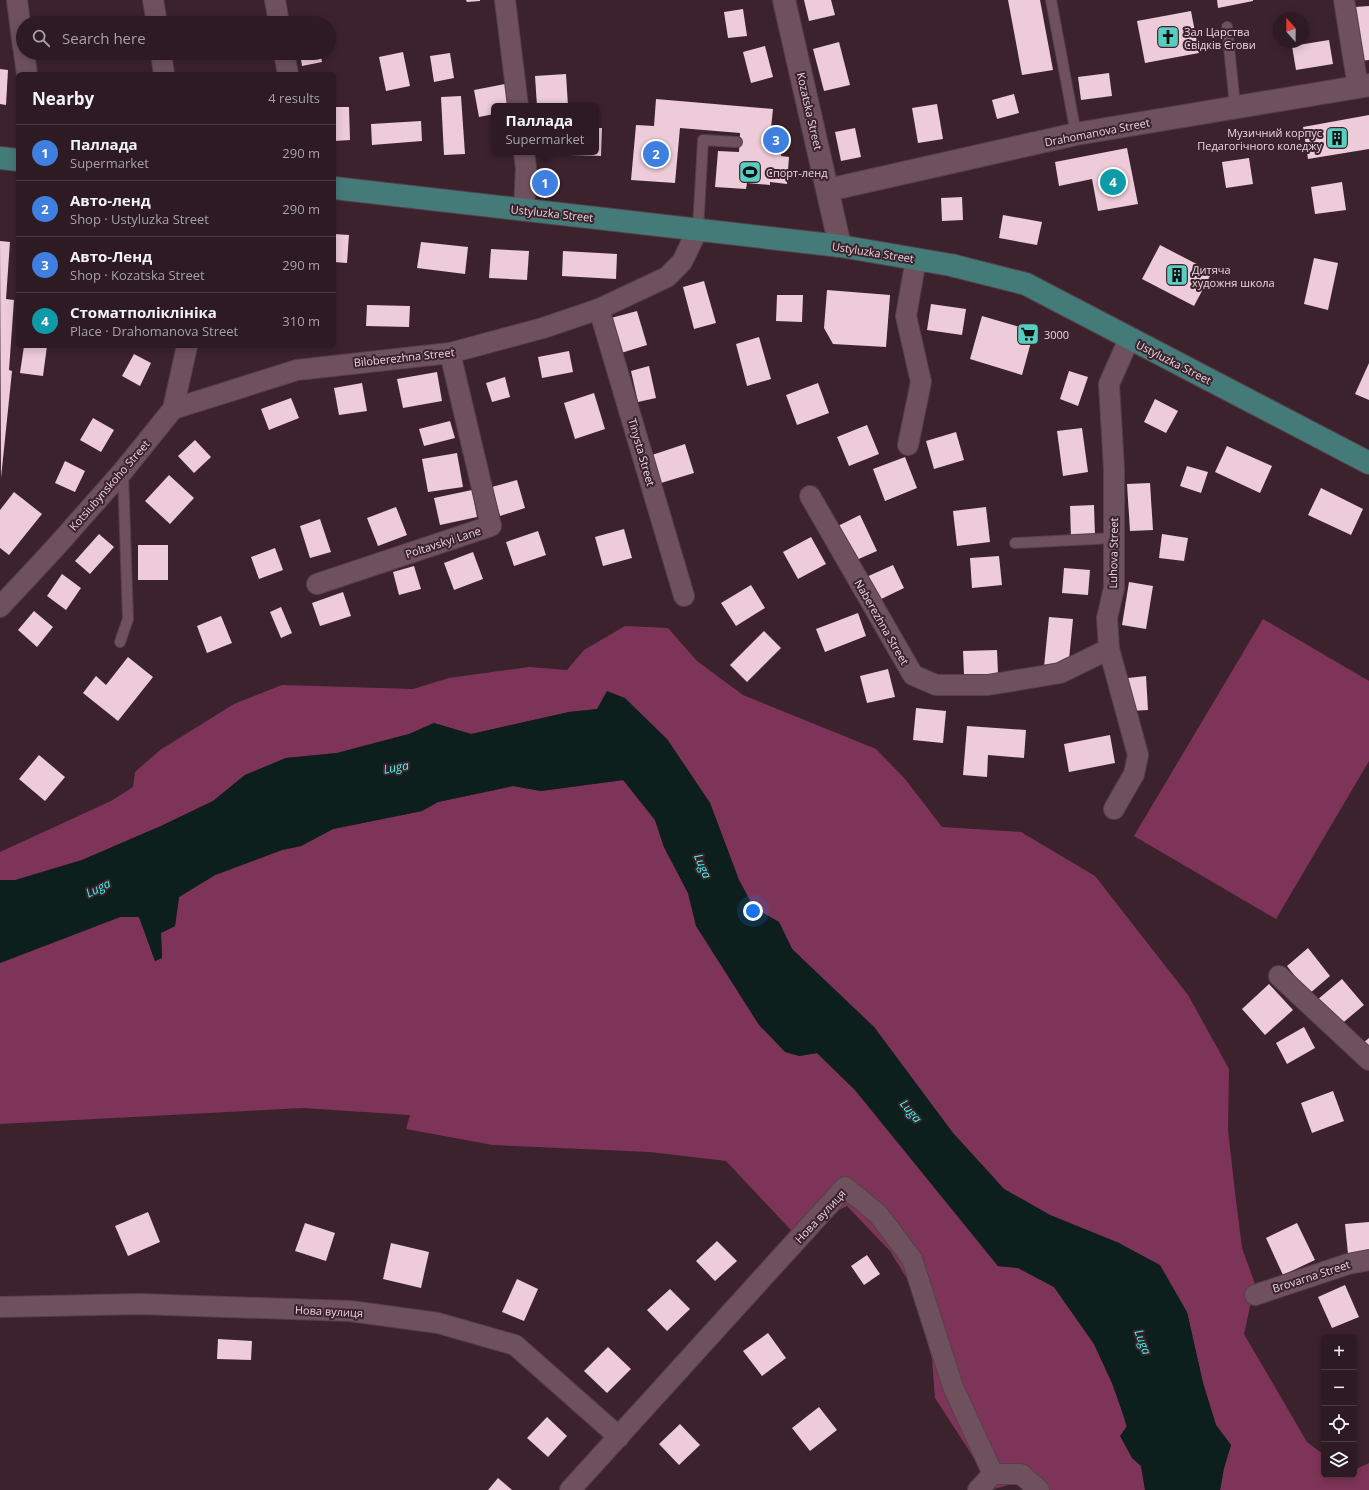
<!DOCTYPE html>
<html lang="en">
<head>
<meta charset="utf-8">
<style>
  body { margin:0; font-family:"Open Sans",sans-serif; background:#39272f; color:#f1f3f6 }
  .controls { position:absolute; right:12px; bottom:12px; display:grid; overflow:hidden; border-radius:6px; box-shadow:0 2px 10px #0003 }
  .controls button { width:36px; height:36px; display:grid; place-items:center; padding:0; border:0; border-bottom:1px solid #483840; background:#2d1a22; color:#f1f3f6; font:20px sans-serif }
  .compass { position:absolute; left:1273px; top:12px; width:36px; height:36px; border-radius:50%; background:#2d1a22; box-shadow:0 2px 10px #0003; rotate:339deg }
  .you { position:absolute; left:753px; top:911px; width:14px; height:14px; margin:-10px; border:3px solid #fff; border-radius:50%; background:#1a73e8; box-shadow:0 0 0 6px #1a73e833 }
  .badge { display:grid; place-items:center; width:26px; height:26px; border-radius:50%; background:#58cec0; color:#fff; font-size:13px; font-weight:700 }
  .pin { position:absolute; translate:-50% -50%; border:2px solid #fff; box-shadow:0 1px 4px #0006 }
  .popup { position:absolute; left:491px; top:103px; width:108px; height:52px; box-sizing:border-box; display:grid; place-content:center; border-radius:6px; background:#2d1a22; filter:drop-shadow(0 1px 3px #0005); font-size:13px; white-space:nowrap; color:#a7a1a5 }
  .popup b { font-size:15px; color:#f1f3f6 }
  .popup::after { content:''; position:absolute; left:50%; top:100%; margin-left:-8px; border:8px solid transparent; border-top-color:#2d1a22 }
  .list { margin:0; padding:0; list-style:none }
  h2 { display:flex; justify-content:space-between; align-items:center; height:52px; margin:0; padding:0 16px; font-size:17px }
  h2 small { font-size:13px; font-weight:400; color:#a7a1a5 }
  .list li { display:grid; grid-template-columns:26px 1fr auto; gap:12px; align-items:center; box-sizing:border-box; height:56px; padding:0 16px; border-top:1px solid #483840 }
  .list b { display:block; font-size:15px; white-space:nowrap }
  .list p { margin:0; font-size:13px; white-space:nowrap; color:#a7a1a5 }
  .list em { font-size:13px; font-style:normal; color:#a7a1a5 }
  .icon { flex:none; width:22px; height:22px; fill:none; stroke:currentColor; stroke-width:2; stroke-linecap:round; stroke-linejoin:round }
  .map { position:relative; flex:none; width:1369px; height:1490px; overflow:hidden }
  .search { position:absolute; background:#2d1a22; box-shadow:0 2px 10px #0003; left:16px; top:16px; width:320px; height:44px; display:flex; align-items:center; gap:10px; box-sizing:border-box; padding:0 14px; border-radius:22px; color:#a7a1a5; font-size:15px }
  .panel { position:absolute; background:#2d1a22; box-shadow:0 2px 10px #0003; left:16px; top:72px; width:320px; height:276px; border-radius:6px }
  .map>svg:first-child { display:block }
  .green { fill:#7e3458 }
  .water { fill:#0d1f1d }
  .building { fill:#edcbd9 }
  .lines { fill:none; stroke-linecap:round; stroke-linejoin:round }
  .service-casing { stroke:#55404a; stroke-width:12 }
  .minor-casing { stroke:#55404a; stroke-width:22 }
  .tertiary-casing { stroke:#55404a; stroke-width:24 }
  .primary-casing { stroke:#55404a; stroke-width:24 }
  .service { stroke:#6e515d; stroke-width:10 }
  .minor { stroke:#6e515d; stroke-width:20 }
  .tertiary { stroke:#6e515d; stroke-width:22 }
  .primary { stroke:#447b79; stroke-width:22 }
  .labels { text-anchor:middle; dominant-baseline:central; stroke-width:4; stroke-linejoin:round; paint-order:stroke }
  .poi-label { font-size:11px; fill:#e8d6dd; stroke:#3c222d; text-anchor:start }
  .street-label { font-size:11px; fill:#e8d6dd; stroke:#3c222d }
  .water-label { font-size:12px; font-style:italic; fill:#36ffec; stroke:#3c222d }
</style>
</head>
<body>
<div class="map">
<svg width="1369" height="1490" viewBox="0 0 1369 1490">
  <rect width="100%" height="100%" fill="#3c222d"/>
  <g class="green">
    <polygon points="1263,619 1369,681 1369,761 1276,919 1134,836"/>
    <polygon points="625,626 668,628 697,661 743,695 876,749 905,779 942,827 1021,832 1095,876 1188,995 1229,1069 1228,1130 1235,1192 1242,1248 1255,1284 1244,1334 1307,1442 1324,1455 1324,1475 1354,1475 1354,1470 1369,1463 1369,1490 1220,1490 1224,1468 1231,1445 1216,1425 1203,1383 1187,1312 1119,1243 1050,1215 1004,1189 953,1133 874,1027 792,949 779,922 754,908 739,880 710,803 667,739 598,709 569,712 471,734 434,723 409,734 337,753 286,758 245,775 213,801 161,826 82,860 15,880 0,880 0,852 111,801 133,787 135,772 160,750 234,704 282,685 413,689 449,678 529,667 567,670 584,650"/>
    <polygon points="624,780 655,820 664,847 688,893 696,926 799,1056 817,1053 855,1090 998,1266 1018,1268 1054,1287 1094,1344 1112,1383 1124,1415 1132,1458 1141,1466 1145,1490 1029,1490 1019,1482 994,1489 935,1398 932,1359 912,1287 890,1251 847,1206 833,1213 804,1244 726,1161 650,1152 493,1145 406,1129 410,1115 303,1108 0,1124 0,963 120,917 139,917 155,961 162,958 161,933 175,926 179,897 215,875 282,850 301,846 333,829 422,811 438,802 513,786 541,791"/>
  </g>
  <polygon class="water" points="607,691 625,698 667,739 710,803 739,880 754,908 779,922 792,949 874,1027 953,1133 1004,1189 1050,1215 1119,1243 1160,1265 1187,1312 1203,1383 1216,1425 1231,1445 1224,1468 1220,1490 1145,1490 1141,1466 1132,1458 1120,1436 1127,1426 1112,1383 1094,1344 1054,1287 1018,1268 998,1266 855,1090 817,1053 799,1056 785,1052 759,1025 696,926 688,893 664,847 655,820 623,780 541,791 513,786 438,802 422,811 333,829 301,846 282,850 215,875 179,897 175,926 161,933 162,958 155,961 139,917 120,917 0,963 0,880 16,880 82,860 161,826 213,801 245,775 286,758 337,753 409,734 434,723 471,734 569,712 597,709"/>
  <g class="building">
    <polygon points="466,0 480,0 480,1 467,2"/>
    <polygon points="804,0 831,0 835,15 809,21"/>
    <polygon points="1008,0 1040,0 1053,70 1022,75"/>
    <polygon points="1217,0 1253,0 1253,1 1218,8"/>
    <polygon points="1369,6 1369,60 1360,61 1355,7"/>
    <polygon points="743,9 747,36 728,38 724,12"/>
    <polygon points="1191,11 1199,53 1145,63 1137,21"/>
    <polygon points="1329,40 1333,64 1296,70 1292,46"/>
    <polygon points="839,42 850,85 824,91 813,49"/>
    <polygon points="765,46 773,77 751,83 743,52"/>
    <polygon points="403,52 410,86 386,91 379,57"/>
    <polygon points="300,53 320,53 322,62 302,66"/>
    <polygon points="450,53 454,78 434,82 430,56"/>
    <polygon points="0,69 8,70 6,105 0,104"/>
    <polygon points="1109,73 1112,96 1081,100 1078,77"/>
    <polygon points="566,74 568,106 537,106 535,76"/>
    <polygon points="505,84 509,106 494,106 494,114 479,117 474,90"/>
    <polygon points="1014,94 1019,113 997,119 992,100"/>
    <polygon points="461,96 465,154 444,155 441,97"/>
    <polygon points="656,99 773,109 771,128 783,129 781,156 789,157 787,184 770,182 770,185 747,183 746,189 715,187 718,151 739,152 740,133 680,128 675,183 631,180 636,125 654,126"/>
    <polygon points="937,104 943,139 918,143 912,108"/>
    <polygon points="334,107 349,107 350,140 334,141"/>
    <polygon points="1369,115 1369,149 1308,159 1303,127"/>
    <polygon points="421,121 422,141 372,145 371,124"/>
    <polygon points="596,128 602,128 601,156 571,155 571,152 596,152"/>
    <polygon points="855,128 861,157 841,161 835,132"/>
    <polygon points="1127,148 1138,204 1098,211 1092,179 1059,186 1055,162"/>
    <polygon points="1249,158 1253,184 1226,188 1222,162"/>
    <polygon points="534,174 558,177 556,191 533,188"/>
    <polygon points="1342,182 1346,210 1315,214 1311,187"/>
    <polygon points="962,197 963,220 942,221 941,198"/>
    <polygon points="1003,215 1042,222 1037,245 999,238"/>
    <polygon points="334,234 349,235 347,263 334,262"/>
    <polygon points="0,241 10,242 6,299 14,300 9,370 12,371 1,478"/>
    <polygon points="421,242 468,247 465,274 417,268"/>
    <polygon points="1160,245 1212,272 1194,306 1142,279"/>
    <polygon points="491,249 529,251 527,280 489,278"/>
    <polygon points="563,251 617,254 616,279 562,276"/>
    <polygon points="1314,258 1338,263 1328,310 1304,304"/>
    <polygon points="704,281 716,323 694,329 683,287"/>
    <polygon points="827,290 890,295 886,347 833,344 824,328"/>
    <polygon points="777,295 803,295 802,322 776,321"/>
    <polygon points="931,304 966,309 962,335 927,330"/>
    <polygon points="367,305 410,306 409,327 366,326"/>
    <polygon points="637,311 647,345 621,353 611,318"/>
    <polygon points="982,316 1034,331 1022,375 970,359"/>
    <polygon points="759,337 771,379 747,386 736,344"/>
    <polygon points="24,346 47,346 43,376 20,373"/>
    <polygon points="569,351 573,372 542,378 538,357"/>
    <polygon points="134,354 151,363 140,386 122,376"/>
    <polygon points="1369,363 1369,400 1355,394"/>
    <polygon points="649,366 656,398 638,402 631,371"/>
    <polygon points="1069,371 1088,377 1078,406 1060,399"/>
    <polygon points="437,372 442,401 403,408 397,379"/>
    <polygon points="505,377 510,397 492,402 486,383"/>
    <polygon points="362,383 367,411 339,415 334,388"/>
    <polygon points="818,383 829,413 797,425 786,395"/>
    <polygon points="594,393 605,429 575,439 564,403"/>
    <polygon points="291,398 299,418 269,430 261,409"/>
    <polygon points="1155,399 1178,411 1166,433 1144,422"/>
    <polygon points="93,418 114,430 101,452 80,440"/>
    <polygon points="450,421 455,438 424,446 419,429"/>
    <polygon points="867,425 879,454 849,466 837,437"/>
    <polygon points="1082,428 1088,472 1063,476 1057,431"/>
    <polygon points="956,432 964,460 934,469 926,441"/>
    <polygon points="195,440 211,457 194,473 178,456"/>
    <polygon points="685,444 694,473 661,483 652,455"/>
    <polygon points="1227,446 1272,466 1260,493 1215,472"/>
    <polygon points="457,453 463,487 428,492 422,459"/>
    <polygon points="905,457 917,488 885,501 873,469"/>
    <polygon points="65,461 85,471 75,492 55,483"/>
    <polygon points="1187,466 1208,472 1201,493 1180,486"/>
    <polygon points="169,475 194,498 170,524 145,501"/>
    <polygon points="517,480 525,508 500,516 492,487"/>
    <polygon points="1150,483 1153,530 1130,531 1127,484"/>
    <polygon points="1321,488 1363,509 1351,535 1308,515"/>
    <polygon points="472,490 477,517 440,525 434,498"/>
    <polygon points="14,492 42,514 9,555 0,548 0,510"/>
    <polygon points="1094,505 1095,536 1071,537 1070,506"/>
    <polygon points="396,507 407,535 378,546 367,518"/>
    <polygon points="986,507 990,542 957,546 953,511"/>
    <polygon points="860,515 877,551 854,561 838,526"/>
    <polygon points="320,519 331,552 310,558 300,526"/>
    <polygon points="624,529 632,558 603,566 595,537"/>
    <polygon points="538,531 546,555 514,566 506,542"/>
    <polygon points="99,534 114,547 90,574 75,561"/>
    <polygon points="1162,534 1188,538 1184,561 1159,558"/>
    <polygon points="811,537 826,564 798,579 783,552"/>
    <rect x="138" y="545" width="30" height="35"/>
    <polygon points="275,548 283,570 259,579 251,557"/>
    <polygon points="473,552 483,579 454,590 444,563"/>
    <polygon points="999,556 1002,585 972,588 970,558"/>
    <polygon points="893,565 904,588 875,602 864,578"/>
    <polygon points="414,566 421,589 399,595 393,572"/>
    <polygon points="1064,568 1090,570 1088,595 1062,593"/>
    <polygon points="62,574 81,588 66,610 47,596"/>
    <polygon points="1129,582 1153,586 1146,629 1122,625"/>
    <polygon points="751,585 765,608 736,626 721,603"/>
    <polygon points="343,592 351,616 320,626 312,603"/>
    <polygon points="281,607 292,633 281,638 270,612"/>
    <polygon points="34,611 53,627 37,647 18,630"/>
    <polygon points="858,613 866,636 825,652 816,629"/>
    <polygon points="221,616 232,643 207,653 197,626"/>
    <polygon points="1049,617 1073,619 1068,669 1044,667"/>
    <polygon points="764,631 781,648 747,682 730,665"/>
    <polygon points="997,650 998,674 964,674 963,651"/>
    <polygon points="128,657 153,677 118,721 83,693 96,676 106,685"/>
    <polygon points="888,669 895,697 867,703 860,676"/>
    <polygon points="1146,676 1148,710 1130,711 1128,678"/>
    <polygon points="916,708 946,711 943,743 913,740"/>
    <polygon points="967,726 1026,730 1024,758 988,755 987,777 963,775"/>
    <polygon points="1110,735 1115,763 1069,772 1064,744"/>
    <polygon points="39,755 65,777 45,801 19,779"/>
    <polygon points="1308,948 1330,976 1309,994 1287,966"/>
    <polygon points="1342,979 1364,1005 1339,1026 1317,1000"/>
    <polygon points="1269,984 1293,1010 1265,1035 1242,1009"/>
    <polygon points="1304,1027 1315,1048 1287,1064 1276,1043"/>
    <polygon points="1369,1038 1369,1052 1363,1043"/>
    <polygon points="1333,1091 1344,1121 1312,1133 1301,1103"/>
    <polygon points="148,1212 160,1242 128,1256 115,1226"/>
    <polygon points="1369,1222 1369,1251 1348,1254 1345,1224"/>
    <polygon points="305,1223 335,1233 326,1261 295,1251"/>
    <polygon points="1297,1223 1315,1260 1283,1275 1266,1238"/>
    <polygon points="717,1241 737,1261 715,1281 696,1261"/>
    <polygon points="391,1243 429,1252 421,1288 383,1279"/>
    <polygon points="867,1255 880,1274 864,1285 851,1266"/>
    <polygon points="517,1279 538,1289 524,1321 502,1312"/>
    <polygon points="1345,1285 1359,1317 1332,1328 1318,1297"/>
    <polygon points="670,1289 690,1309 667,1331 647,1310"/>
    <polygon points="768,1333 786,1358 762,1376 743,1351"/>
    <polygon points="218,1339 252,1341 251,1360 217,1359"/>
    <polygon points="608,1347 631,1369 607,1393 584,1371"/>
    <polygon points="819,1407 837,1430 810,1451 792,1428"/>
    <polygon points="547,1417 567,1436 548,1457 527,1438"/>
    <polygon points="680,1424 700,1445 679,1465 659,1444"/>
    <polygon points="498,1478 512,1490 488,1490"/>
  </g>
  <g class="lines">
    <g class="service-casing">
      <g id="service">
        <polyline points="1051,0 1076,134"/>
        <polyline points="1227,27 1235,106"/>
        <polyline points="698,229 703,140 737,142"/>
        <polyline points="1015,543 1114,538"/>
        <polyline points="120,642 128,619 123,473"/>
      </g>
    </g>
    <g class="minor-casing">
      <g id="minor">
        <polyline points="17,0 23,47"/>
        <polyline points="153,0 157,23"/>
        <polyline points="275,0 279,23"/>
        <polyline points="505,0 518,106"/>
        <polyline points="1344,0 1358,87"/>
        <polyline points="24,53 27,74"/>
        <polyline points="161,53 164,74"/>
        <polyline points="284,53 288,74"/>
        <polyline points="524,152 526,168 524,209"/>
        <polyline points="599,309 684,596"/>
        <polyline points="173,409 297,370 450,353 543,328 599,309 667,277 682,262 698,229"/>
        <polyline points="908,445 921,382 906,316 916,259"/>
        <polyline points="810,496 913,675 936,685 988,685 1060,673 1109,649"/>
        <polyline points="317,584 491,526 450,353"/>
        <polyline points="0,607 54,549 123,471 173,409 187,346"/>
        <polyline points="1114,809 1134,774 1138,755 1109,649 1107,618 1114,588 1114,469 1109,384 1129,339"/>
        <polyline points="1279,976 1369,1060"/>
        <polyline points="1255,1295 1348,1264 1369,1260"/>
        <polyline points="0,1307 139,1304 350,1311 438,1323 515,1345 619,1437"/>
        <polyline points="570,1490 845,1187 878,1214 912,1259 953,1387 993,1474 1021,1474 1039,1490"/>
        <polyline points="978,1490 993,1474"/>
      </g>
    </g>
    <g class="tertiary-casing">
      <g id="tertiary">
        <polyline points="784,0 840,246"/>
        <polyline points="828,190 1076,134 1369,85"/>
      </g>
    </g>
    <g class="primary-casing">
      <g id="primary">
        <polyline points="0,158 18,160"/>
        <polyline points="334,188 840,246 951,265 1026,284 1369,463"/>
      </g>
    </g>
    <use href="#service" class="service"/>
    <use href="#minor" class="minor"/>
    <use href="#tertiary" class="tertiary"/>
    <use href="#primary" class="primary"/>
  </g>
  <defs>
    <g id="church-square" transform="scale(1.15)"><rect x="-9" y="-9" width="18" height="18" rx="4" fill="#58cec0" stroke="#3c222d"/><path d="M-1.2-6h2.4v3.5h3.3v2.4h-3.3V6h-2.4V-.1h-3.3v-2.4h3.3Z" fill="#111"/></g>
    <g id="building-square" transform="scale(1.15)"><rect x="-9" y="-9" width="18" height="18" rx="4" fill="#58cec0" stroke="#3c222d"/><path d="M-4-6H4V6H1V3H-1V6H-4ZM-2.5-4.3h1.7v1.8h-1.7ZM.8-4.3h1.7v1.8H.8ZM-2.5-1h1.7V.8h-1.7ZM.8-1h1.7V.8H.8Z" fill="#111"/></g>
    <g id="stadium-square" transform="scale(1.15)"><rect x="-9" y="-9" width="18" height="18" rx="4" fill="#58cec0" stroke="#3c222d"/><path d="M0-5a6.5 5 0 1 0 0 10a6.5 5 0 1 0 0-10ZM-3.5-1.8h7v3.6h-7Z" fill="#111"/></g>
    <g id="supermarket-square" transform="scale(1.15)"><rect x="-9" y="-9" width="18" height="18" rx="4" fill="#58cec0" stroke="#3c222d"/><path d="M-6-5.5h2.5l.6 2H6L4.5 2H-2.5L-4.4-4H-6ZM-1.5 3.2a1.3 1.3 0 1 0 .1 0ZM3 3.2a1.3 1.3 0 1 0 .1 0Z" fill="#111"/></g>
  </defs>
  <g fill-rule="evenodd">
    <use href="#church-square" x="1168" y="37"/>
    <use href="#building-square" x="1337" y="138"/>
    <use href="#stadium-square" x="750" y="172"/>
    <use href="#building-square" x="1177" y="275"/>
    <use href="#supermarket-square" x="1028" y="334"/>
  </g>
  <g class="labels">
    <g class="poi-label">
      <text x="1184" y="31">Зал Царства<tspan x="1184" dy="13">Свідків Єгови</tspan></text>
      <text x="1322" y="132" text-anchor="end">Музичний корпус<tspan x="1322" dy="13">Педагогічного коледжу</tspan></text>
      <text x="766" y="172">Спорт-ленд</text>
      <text x="1192" y="269">Дитяча<tspan x="1192" dy="13">художня школа</tspan></text>
      <text x="1044" y="334">3000</text>
    </g>
    <g class="street-label">
      <text transform="translate(810 111) rotate(77)">Kozatska Street</text>
      <text transform="translate(1097 132) rotate(-11)">Drahomanova Street</text>
      <text transform="translate(552 213) rotate(6)">Ustyluzka Street</text>
      <text transform="translate(873 252) rotate(9)">Ustyluzka Street</text>
      <text transform="translate(404 357) rotate(-6)">Biloberezhna Street</text>
      <text transform="translate(1174 362) rotate(27)">Ustyluzka Street</text>
      <text transform="translate(642 452) rotate(74)">Tinysta Street</text>
      <text transform="translate(109 485) rotate(-49)">Kotsiubynskoho Street</text>
      <text transform="translate(443 542) rotate(-18)">Poltavskyi Lane</text>
      <text transform="translate(1113 553) rotate(-89)">Luhova Street</text>
      <text transform="translate(882 622) rotate(60)">Naberezhna Street</text>
      <text transform="translate(820 1216) rotate(-47)">Нова вулиця</text>
      <text transform="translate(1311 1276) rotate(-18)">Brovarna Street</text>
      <text transform="translate(329 1311) rotate(3)">Нова вулиця</text>
    </g>
    <g class="water-label">
      <text transform="translate(396 767) rotate(-10)">Luga</text>
      <text transform="translate(703 866) rotate(67)">Luga</text>
      <text transform="translate(98 888) rotate(-27)">Luga</text>
      <text transform="translate(911 1111) rotate(50)">Luga</text>
      <text transform="translate(1143 1342) rotate(69)">Luga</text>
    </g>
  </g>
</svg>
<div class="controls">
<button>+</button>
<button>−</button>
<button><svg class="icon" aria-label="locate" viewBox="0 0 24 24"><circle cx="12" cy="12" r="6"/><path d="M12 2v4M12 18v4M2 12h4M18 12h4"/></svg></button>
<button><svg class="icon" aria-label="layers" viewBox="0 0 24 24"><path d="M12 4l9 5-9 5-9-5zM3 14l9 5 9-5"/></svg></button>
</div>
<svg class="compass" viewBox="-18 -18 36 36"><path d="M0-13l5 13h-10z" fill="#e53935"/><path d="M0 13l5-13h-10z" fill="#a7a1a5"/></svg>
<div class="you"></div>
<div class="pin badge" style="left:545px;top:183px;background:#3f7fe0">1</div>
<div class="popup"><b>Паллада</b>Supermarket</div>
<div class="pin badge" style="left:656px;top:154px;background:#3f7fe0">2</div>
<div class="pin badge" style="left:776px;top:140px;background:#3f7fe0">3</div>
<div class="pin badge" style="left:1113px;top:182px;background:#0f9aa8">4</div>
<div class="search"><svg class="icon" aria-label="search" viewBox="0 0 24 24"><circle cx="10" cy="10" r="6"/><path d="M15 15l6 6"/></svg>Search here</div>
<section class="panel">
<h2>Nearby<small>4 results</small></h2>
<ul class="list">
<li><span class="badge" style="background:#3f7fe0">1</span><div><b>Паллада</b><p>Supermarket</p></div><em>290 m</em></li>
<li><span class="badge" style="background:#3f7fe0">2</span><div><b>Авто-ленд</b><p>Shop · Ustyluzka Street</p></div><em>290 m</em></li>
<li><span class="badge" style="background:#3f7fe0">3</span><div><b>Авто-Ленд</b><p>Shop · Kozatska Street</p></div><em>290 m</em></li>
<li><span class="badge" style="background:#0f9aa8">4</span><div><b>Стоматполіклініка</b><p>Place · Drahomanova Street</p></div><em>310 m</em></li>
</ul>
</section>
</div>
</body>
</html>
